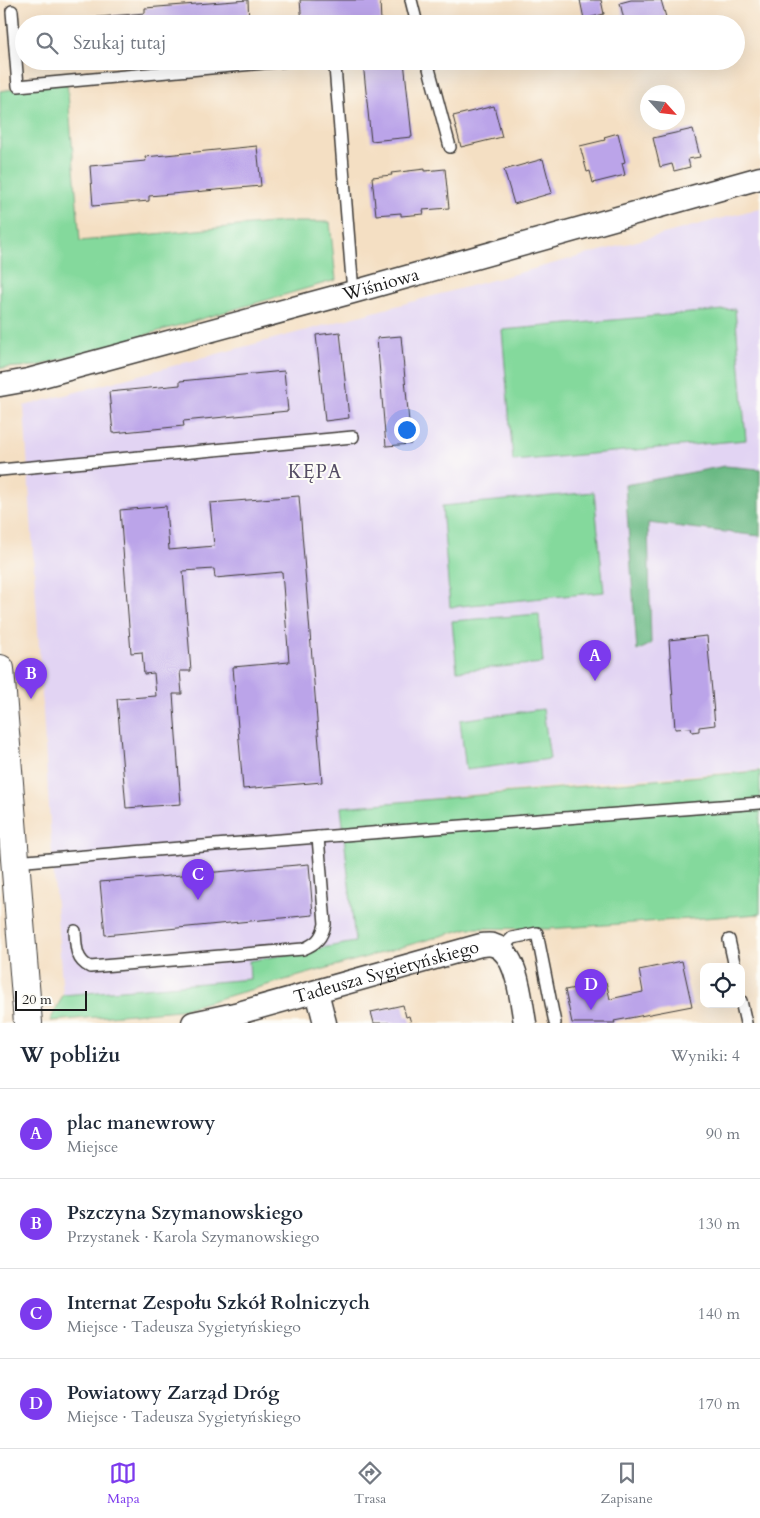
<!DOCTYPE html>
<html lang="pl">
<head>
<meta charset="utf-8">
<style>
  body { margin:0; font-family:Cardo,serif; background:#f6f6f7; color:#1f2937 }
  .controls { position:absolute; right:15px; bottom:15px; display:grid; overflow:hidden; border-radius:10px; box-shadow:0 5px 20px #0002 }
  .controls button { width:45px; height:45px; display:grid; place-items:center; padding:0; border:0; border-bottom:1px solid #e0e1e3; background:#fff; color:#1f2937; font:25px sans-serif }
  .compass { position:absolute; left:640px; top:85px; width:45px; height:45px; border-radius:50%; background:#fff; box-shadow:0 5px 20px #0002; rotate:117deg }
  .scale { position:absolute; left:15px; bottom:12px; width:72px; box-sizing:border-box; padding-left:5px; border:2px solid #1c1c1c; border-top:0; font-size:14px; line-height:18px; white-space:nowrap; color:#1c1c1c; -webkit-text-stroke:4px #fdfcf7; paint-order:stroke }
  .you { position:absolute; left:406px; top:429px; width:18px; height:18px; margin:-12px; border:4px solid #fff; border-radius:50%; background:#1a73e8; box-shadow:0 0 0 8px #1a73e833 }
  .badge { display:grid; place-items:center; width:32px; height:32px; border-radius:50%; background:#7c3aed; color:#fff; font-size:16px; font-weight:700 }
  .pin { position:absolute; translate:-50% -41px; filter:drop-shadow(0 1px 2px #0008) }
  .pin::after { content:''; position:absolute; top:26px; width:18px; height:15px; background:inherit; clip-path:polygon(0 0,100% 0,50% 100%) }
  .list { margin:0; padding:0; list-style:none }
  h2 { display:flex; justify-content:space-between; align-items:center; height:65px; margin:0; padding:0 20px; font-size:21px }
  h2 small { font-size:16px; font-weight:400; color:#747a83 }
  .list li { display:grid; grid-template-columns:32px 1fr auto; gap:15px; align-items:center; box-sizing:border-box; height:90px; padding:0 20px; border-top:1px solid #e0e1e3 }
  .list b { display:block; font-size:19px; white-space:nowrap }
  .list p { margin:0; font-size:16px; white-space:nowrap; color:#747a83 }
  .list em { font-size:16px; font-style:normal; color:#747a83 }
  .icon { flex:none; width:28px; height:28px; fill:none; stroke:currentColor; stroke-width:2; stroke-linecap:round; stroke-linejoin:round }
  .map { position:relative; flex:none; width:760px; height:1023px; overflow:hidden }
  .search { position:absolute; background:#fff; box-shadow:0 5px 20px #0002; left:15px; right:15px; top:15px; height:55px; display:flex; align-items:center; gap:12px; box-sizing:border-box; padding:0 18px; border-radius:28px; color:#747a83; font-size:19px }
  .sheet { height:425px; background:#fff }
  nav { display:flex; justify-content:space-around; align-items:center; box-sizing:border-box; height:70px; border-top:1px solid #e0e1e3; background:#fff; font-size:14px; color:#747a83 }
  nav a { display:grid; justify-items:center; gap:2px }
  nav .on { color:#7c3aed }
  .map>svg:first-child { display:block }
  .built { fill:#e2d4f3 }
  .green { fill:#84d99c; stroke:#507a5c }
  .forest { fill:#6bb984; stroke:#446a50 }
  .building { fill:#bba4e9 }
  .lines { fill:none; stroke-linecap:round; stroke-linejoin:round }
  .service-casing { stroke:#3c3935; stroke-width:14 }
  .minor-casing { stroke:#3c3935; stroke-width:25 }
  .tertiary-casing { stroke:#3c3935; stroke-width:30 }
  .service { stroke:#fff; stroke-width:11 }
  .minor { stroke:#fff; stroke-width:22 }
  .tertiary { stroke:#fff; stroke-width:28 }
  .labels { text-anchor:middle; dominant-baseline:central; stroke-width:4; stroke-linejoin:round; paint-order:stroke }
  .street-label { font-size:18px; fill:#1c1c1c; stroke:#fdfcf7 }
  .neighbourhood-label { font-size:19px; letter-spacing:1px; fill:#544c64; stroke:#fdfcf7 }
</style>
</head>
<body>
<div class="map">
<svg width="760" height="1023" viewBox="0 0 760 1023">
  <rect width="100%" height="100%" fill="#fdfcf7"/>
  <filter id="ink" filterUnits="userSpaceOnUse"><feTurbulence type="fractalNoise" baseFrequency=".02" numOctaves="2"/><feDisplacementMap in="SourceGraphic" scale="10" xChannelSelector="R" yChannelSelector="G"/><feConvolveMatrix kernelMatrix="1 2 1 2 8 2 1 2 1" color-interpolation-filters="sRGB"/></filter>
  <filter id="wash" filterUnits="userSpaceOnUse"><feTurbulence type="fractalNoise" baseFrequency=".0096" numOctaves="4" result="noise"/><feDisplacementMap in="SourceGraphic" scale="20" xChannelSelector="R" yChannelSelector="G"/><feGaussianBlur stdDeviation="1.12" result="paint"/><feColorMatrix in="noise" values="0 0 0 0 0 0 0 0 0 0 0 0 0 0 0 0 0 1.4 0 .05"/><feComposite in="paint" operator="in"/></filter>
  <g filter="url(#wash)">
    <rect width="100%" height="100%" fill="#f4dfc3"/>
    <polygon class="built" points="760,208 760,770 624,780 341,807 355,942 250,961 251,979 63,995 51,840 24,406"/>
    <g class="green">
      <polygon points="67,81 80,241 282,222 330,222 336,280 38,366 0,368 0,91"/>
      <polygon points="735,309 746,440 513,461 502,330"/>
      <polygon points="594,492 604,592 450,607 442,506"/>
      <polygon points="539,614 543,663 457,671 452,621"/>
      <polygon points="543,709 550,759 466,770 460,720"/>
      <polygon points="760,771 760,914 548,929 469,928 179,1010 50,1021 63,995 250,979 249,961 355,942 341,807"/>
    </g>
    <polygon class="forest" points="725,466 760,469 760,536 648,523 651,644 637,651 625,485"/>
    <g id="blocks">
      <g class="building">
        <polygon points="248,0 249,24 76,24 76,19 145,13 145,8"/>
        <polygon points="300,0 380,0 381,22 360,24 302,24"/>
        <polygon points="580,0 601,0 604,14 584,19"/>
        <polygon points="631,0 661,0 668,24 625,24 620,3"/>
        <polygon points="404,61 412,137 371,141 363,62"/>
        <polygon points="494,106 502,137 461,147 453,116"/>
        <polygon points="693,129 700,157 688,159 690,167 674,171 672,164 660,167 653,138"/>
        <polygon points="618,133 625,162 622,163 625,175 593,183 590,171 587,172 580,146 605,140 604,137"/>
        <polygon points="257,146 261,186 149,196 149,201 93,206 90,166 146,161 145,157"/>
        <polygon points="543,159 552,193 514,204 504,170"/>
        <polygon points="425,169 425,171 445,169 449,208 423,210 424,214 401,216 401,213 376,215 372,177 392,175 391,173"/>
        <polygon points="340,332 349,418 325,421 316,335"/>
        <polygon points="401,336 411,444 386,446 377,338"/>
        <polygon points="284,371 288,411 183,421 184,426 113,433 109,392 180,385 180,381"/>
        <polygon points="299,496 322,782 243,789 233,667 289,662 282,572 215,578 214,569 183,571 191,671 180,671 182,694 173,694 181,804 126,808 117,699 156,696 154,673 144,674 142,652 131,653 120,510 166,506 169,550 214,546 210,503"/>
        <polygon points="707,636 715,725 699,727 699,731 692,732 691,728 675,729 669,640"/>
        <polygon points="309,864 313,915 105,935 100,882"/>
        <polygon points="682,961 692,1006 614,1021 615,1023 572,1023 565,990 606,982 610,999 643,992 639,970"/>
        <polygon points="403,1005 406,1017 409,1016 411,1023 374,1023 371,1012"/>
      </g>
    </g>
  </g>
  <g filter="url(#ink)">
    <use href="#blocks" fill-opacity="0" stroke="#3c3935" stroke-width="1"/>
    <g class="lines">
      <g class="service-casing">
        <g id="service">
          <polyline points="411,0 417,24"/>
          <polyline points="12,11 18,86 286,61"/>
          <polyline points="328,61 335,67 353,292"/>
          <polyline points="427,61 450,147"/>
          <polyline points="0,470 353,437"/>
          <polyline points="15,862 215,845 760,803"/>
          <path d="M 75,931 C 76,945 75,960 90,967 L 303,949 C 316,944 322,938 325,924 L 318,837"/>
          <polyline points="729,940 735,967"/>
          <polyline points="501,949 512,938 537,933 555,1023"/>
          <polyline points="741,1001 746,1023"/>
        </g>
      </g>
      <g class="minor-casing">
        <g id="minor">
          <path id="s1" d="M 0,385 L 28,380 L 353,292 L 760,178"/>
          <polyline points="317,992 325,1023"/>
          <path id="s2" d="M 193,1023 L 235,1014 L 481,945 C 484,945 489,944 493,945 C 518,952 521,1001 525,1023"/>
        </g>
      </g>
      <g class="tertiary-casing">
        <polyline id="tertiary" points="0,669 28,1023"/>
      </g>
      <use href="#service" class="service"/>
      <use href="#minor" class="minor"/>
      <use href="#tertiary" class="tertiary"/>
    </g>
  </g>
  <g class="labels">
    <g class="street-label">
      <text stroke="none"><textPath href="#s1" startOffset="394">Wiśniowa</textPath></text>
      <text stroke="none"><textPath href="#s2" startOffset="200">Tadeusza Sygietyńskiego</textPath></text>
    </g>
    <g class="neighbourhood-label">
      <text x="315" y="472">KĘPA</text>
    </g>
  </g>
</svg>
<div class="controls">
<button><svg class="icon" aria-label="locate" viewBox="0 0 24 24"><circle cx="12" cy="12" r="6"/><path d="M12 2v4M12 18v4M2 12h4M18 12h4"/></svg></button>
</div>
<svg class="compass" viewBox="-18 -18 36 36"><path d="M0-13l5 13h-10z" fill="#e53935"/><path d="M0 13l5-13h-10z" fill="#747a83"/></svg>
<div class="scale">20 m</div>
<div class="you"></div>
<div class="pin badge" style="left:595px;top:681px">A</div>
<div class="pin badge" style="left:31px;top:699px">B</div>
<div class="pin badge" style="left:198px;top:900px">C</div>
<div class="pin badge" style="left:591px;top:1010px">D</div>
<div class="search"><svg class="icon" aria-label="search" viewBox="0 0 24 24"><circle cx="10" cy="10" r="6"/><path d="M15 15l6 6"/></svg>Szukaj tutaj</div>
</div>
<section class="sheet">
<h2>W pobliżu<small>Wyniki: 4</small></h2>
<ul class="list">
<li><span class="badge">A</span><div><b>plac manewrowy</b><p>Miejsce</p></div><em>90 m</em></li>
<li><span class="badge">B</span><div><b>Pszczyna Szymanowskiego</b><p>Przystanek · Karola Szymanowskiego</p></div><em>130 m</em></li>
<li><span class="badge">C</span><div><b>Internat Zespołu Szkół Rolniczych</b><p>Miejsce · Tadeusza Sygietyńskiego</p></div><em>140 m</em></li>
<li><span class="badge">D</span><div><b>Powiatowy Zarząd Dróg</b><p>Miejsce · Tadeusza Sygietyńskiego</p></div><em>170 m</em></li>
</ul>
</section>
<nav>
<a class="on"><svg class="icon" aria-label="map" viewBox="0 0 24 24"><path d="M3 6l6-2 6 2 6-2v14l-6 2-6-2-6 2zM9 4v14M15 6v14"/></svg>Mapa</a>
<a><svg class="icon" aria-label="directions" viewBox="0 0 24 24"><path d="M12 3l9 9-9 9-9-9zM9 14v-3h6M13 9l2 2-2 2"/></svg>Trasa</a>
<a><svg class="icon" aria-label="saved" viewBox="0 0 24 24"><path d="M7 4h10v16l-5-4-5 4z"/></svg>Zapisane</a>
</nav>
</body>
</html>
